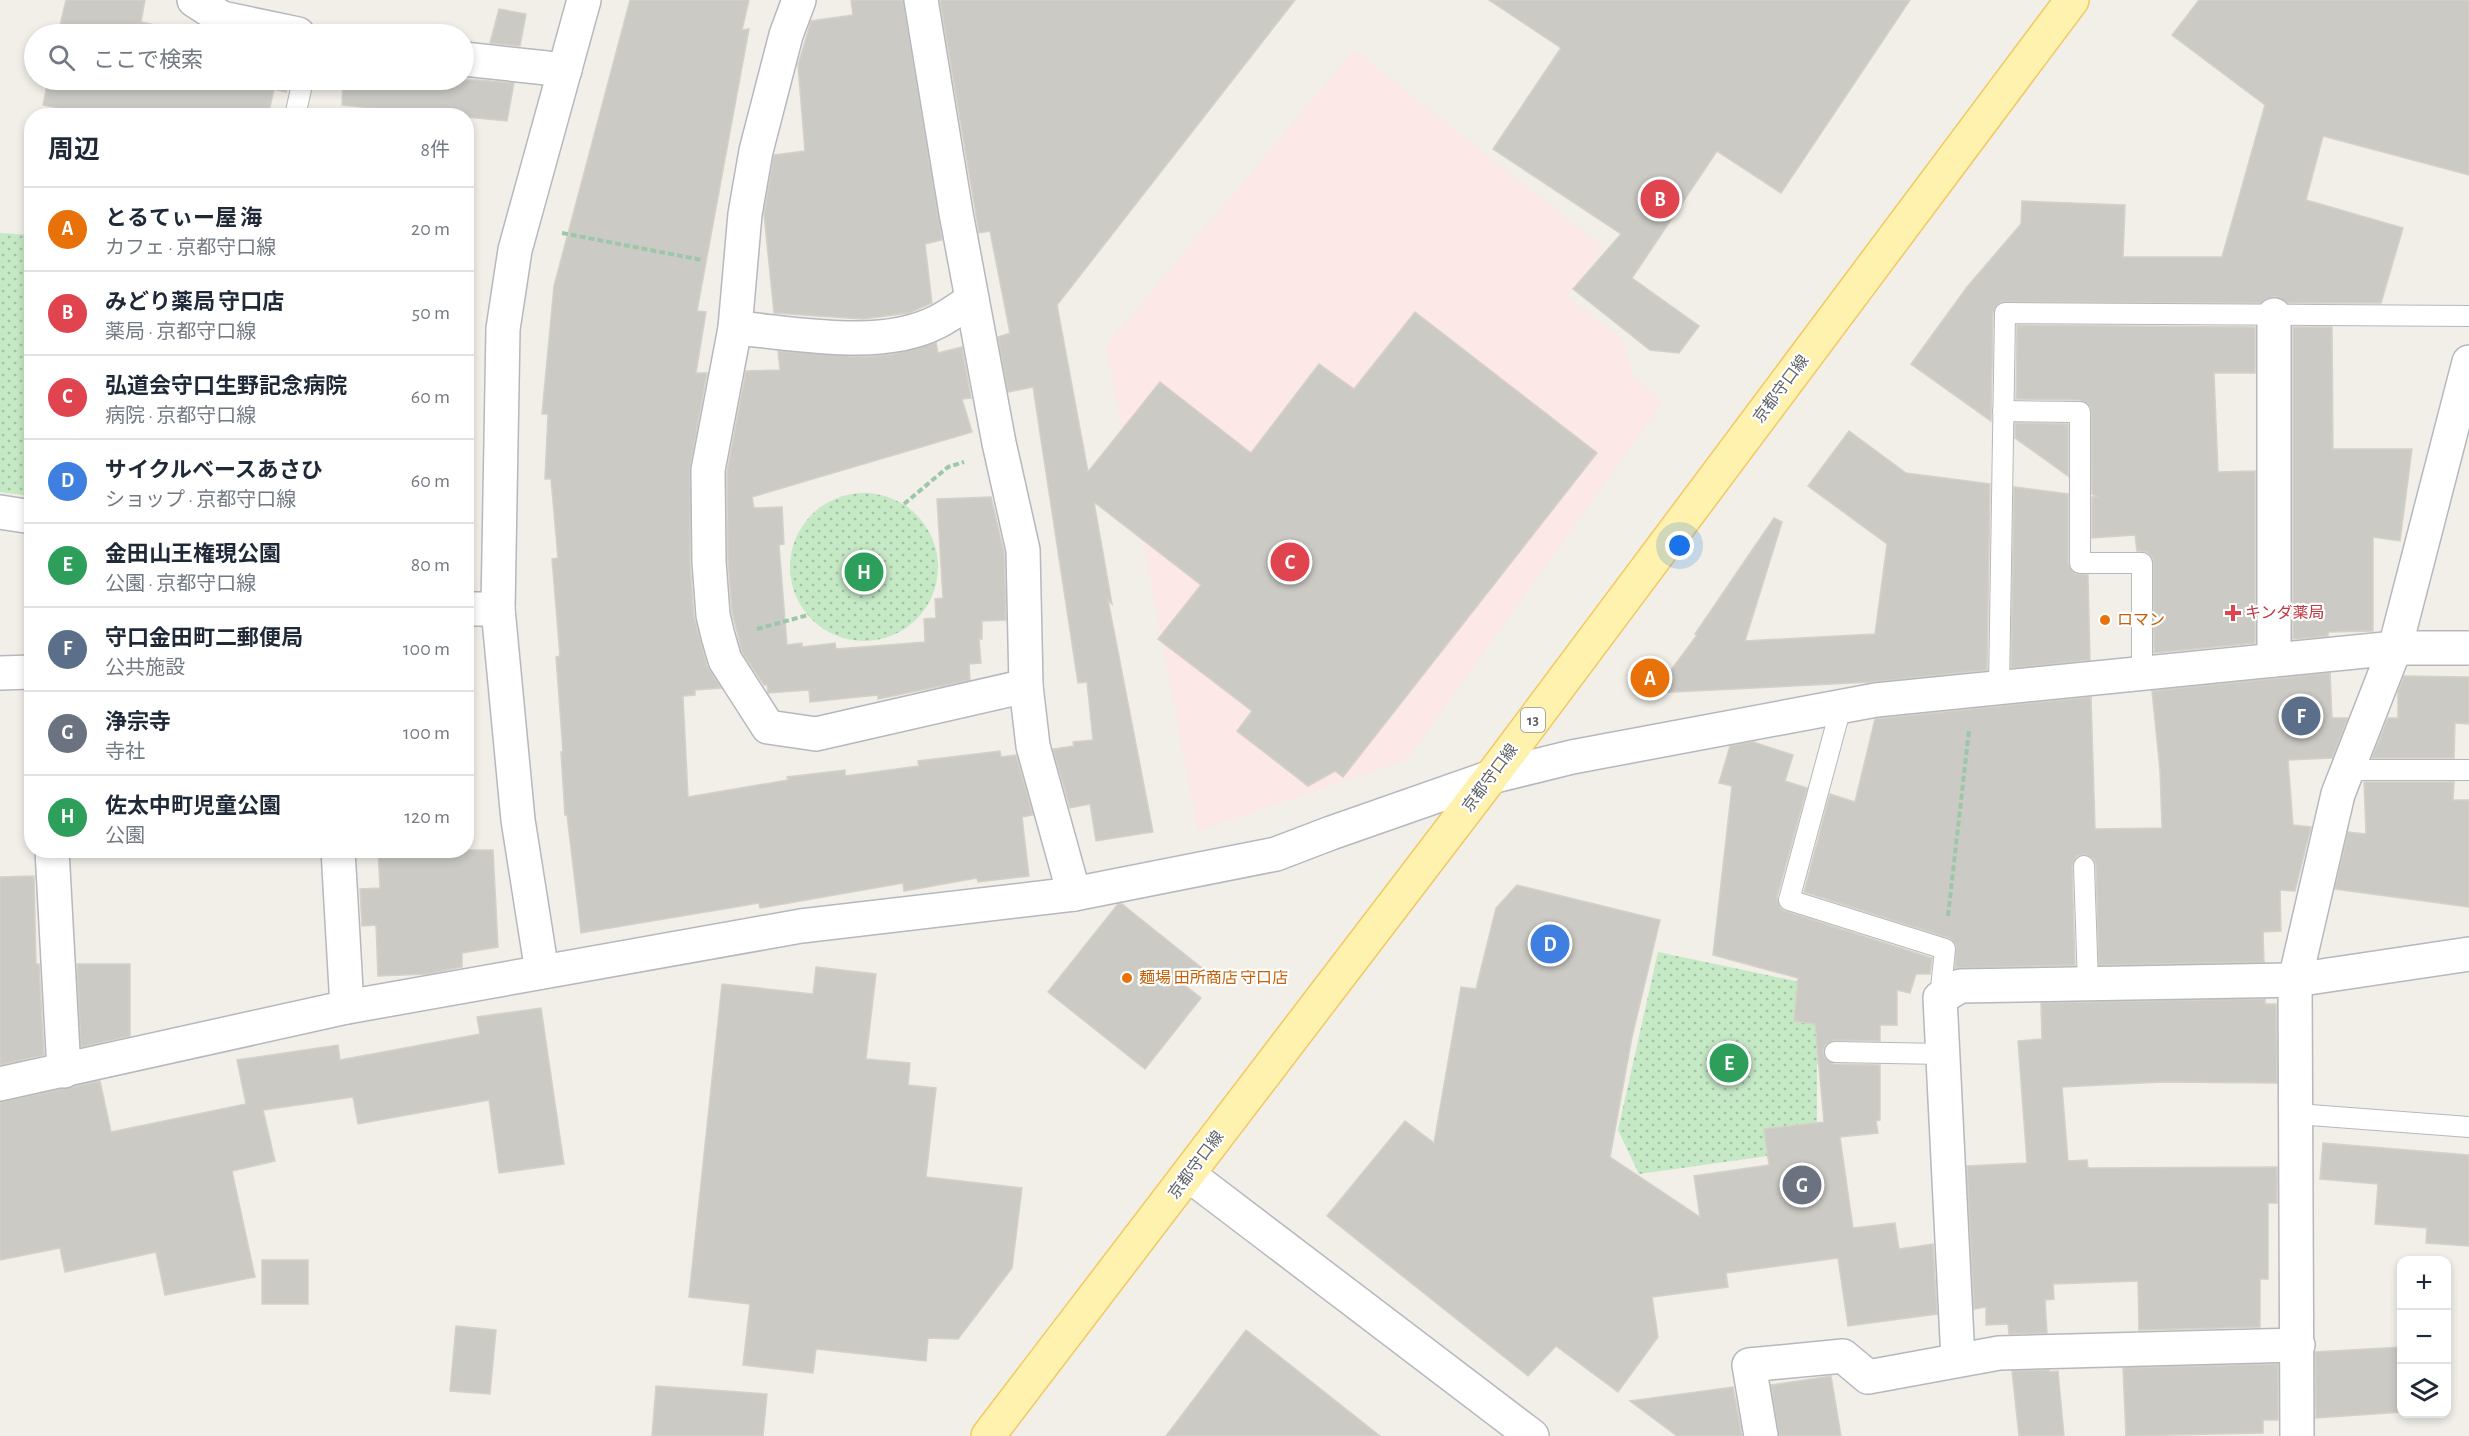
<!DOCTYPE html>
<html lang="ja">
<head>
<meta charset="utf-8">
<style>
  body { margin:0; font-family:"Alegreya Sans","Noto Sans JP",sans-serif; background:#f6f6f7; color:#1f2937 }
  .controls { position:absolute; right:18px; bottom:18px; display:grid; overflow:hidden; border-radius:12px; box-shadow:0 3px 9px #0003 }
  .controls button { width:54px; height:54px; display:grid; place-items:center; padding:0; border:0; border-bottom:2px solid #e0e1e3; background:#fff; color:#1f2937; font:30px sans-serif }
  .you { position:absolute; left:1680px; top:546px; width:21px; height:21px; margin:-15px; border:4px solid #fff; border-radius:50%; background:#1a73e8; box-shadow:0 0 0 9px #1a73e833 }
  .badge { display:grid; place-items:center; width:39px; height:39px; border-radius:50%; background:#2563eb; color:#fff; font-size:20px; font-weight:700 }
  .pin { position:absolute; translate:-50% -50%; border:3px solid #fff; box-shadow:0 2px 6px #0006 }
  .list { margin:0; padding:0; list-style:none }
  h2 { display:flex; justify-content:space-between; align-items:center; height:78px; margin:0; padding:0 24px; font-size:26px }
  h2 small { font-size:20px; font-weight:400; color:#747a83 }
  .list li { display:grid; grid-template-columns:39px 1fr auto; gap:18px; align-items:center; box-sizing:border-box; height:84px; padding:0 24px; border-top:2px solid #e0e1e3 }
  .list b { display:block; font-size:22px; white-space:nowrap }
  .list p { margin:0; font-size:20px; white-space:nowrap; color:#747a83 }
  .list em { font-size:20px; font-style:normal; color:#747a83 }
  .icon { flex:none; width:33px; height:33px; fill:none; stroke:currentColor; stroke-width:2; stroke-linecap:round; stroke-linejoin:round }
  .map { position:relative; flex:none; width:2469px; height:1436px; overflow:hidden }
  .search { position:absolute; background:#fff; box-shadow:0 3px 9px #0003; left:24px; top:24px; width:450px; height:66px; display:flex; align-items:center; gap:15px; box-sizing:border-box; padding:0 21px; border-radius:33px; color:#747a83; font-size:22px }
  .panel { position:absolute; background:#fff; box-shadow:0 3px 9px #0003; left:24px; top:108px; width:450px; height:750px; border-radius:24px }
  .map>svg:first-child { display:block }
  .medical { fill:#fce8e6 }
  .park { fill:url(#park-dots) }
  .building { fill:#cccac5; stroke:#d6d1c6; stroke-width:1.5 }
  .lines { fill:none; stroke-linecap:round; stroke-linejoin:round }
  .service-casing { stroke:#b5b8bc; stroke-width:22 }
  .minor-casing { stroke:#b5b8bc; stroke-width:36 }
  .primary-casing { stroke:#f2c960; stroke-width:36 }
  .path { stroke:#9cc7a9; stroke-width:4; stroke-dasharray:6 3; stroke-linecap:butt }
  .service { stroke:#fff; stroke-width:20 }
  .minor { stroke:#fff; stroke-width:33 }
  .primary { stroke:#fff2af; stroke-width:33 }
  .health-dot { fill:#e0444e; stroke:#fff; stroke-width:2 }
  .food-dot { fill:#e8710a; stroke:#fff; stroke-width:2 }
  .labels { text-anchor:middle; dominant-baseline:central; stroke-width:4.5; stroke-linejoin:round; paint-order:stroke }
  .shield { fill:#fff; stroke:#8f9295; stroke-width:1.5 }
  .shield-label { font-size:15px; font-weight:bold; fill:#5f6368 }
  .street-label { font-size:16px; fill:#5f6368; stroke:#fff }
  .health-label { font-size:16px; fill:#be3a42; stroke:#fff; text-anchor:start }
  .food-label { font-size:16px; fill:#c56008; stroke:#fff; text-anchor:start }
</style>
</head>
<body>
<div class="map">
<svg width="2469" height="1436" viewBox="0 0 2469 1436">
  <defs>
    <pattern id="park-dots" width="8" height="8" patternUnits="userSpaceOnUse" patternTransform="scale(1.5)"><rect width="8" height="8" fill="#c5e8c5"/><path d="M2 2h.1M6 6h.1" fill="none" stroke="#a3c0a4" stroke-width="1.8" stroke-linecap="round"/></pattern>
  </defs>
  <rect width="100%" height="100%" fill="#f1efe8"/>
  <polygon class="medical" points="1354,50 1604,248 1567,296 1623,340 1633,376 1663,402 1407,760 1198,831 1106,346"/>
  <g class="park">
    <polygon points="0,233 31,235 31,496 0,492"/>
    <circle cx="864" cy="567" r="74"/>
    <polygon points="1658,952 1815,985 1816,1043 1835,1047 1835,1062 1817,1064 1817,1149 1639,1174 1618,1130"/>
  </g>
  <g class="building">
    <polygon points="66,0 145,0 141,22 197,34 58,34"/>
    <polygon points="630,0 749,0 742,30 749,29 697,311 706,312 696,373 707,373 690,467 690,563 694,617 700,640 707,666 721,688 695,690 695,695 683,696 688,797 788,780 787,777 845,770 845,776 919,766 918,761 1000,751 1001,757 1016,755 1033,815 1022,817 1029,876 978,882 977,878 904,891 903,883 760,908 759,903 581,933 567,815 565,815 561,752 563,752 556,657 560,656 552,559 558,558 551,479 545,479 548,414 542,414 554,286"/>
    <polygon points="851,0 903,0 942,240 925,244 932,303 909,313 863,319 774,313 764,214 774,155 805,151 798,65 811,21 853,15"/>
    <polygon points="940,0 1295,0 1057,305 1088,472 1160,382 1251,453 1319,364 1354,389 1415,312 1597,453 1343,777 1335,771 1308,786 1237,731 1252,711 1158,639 1201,585 1094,502 1112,604 1108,600 1153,832 1096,841 1090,804 1070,808 1053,749 1074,746 1073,742 1093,740 1087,682 1078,683 1033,387 1008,392 998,337 1010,333 990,231 979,233"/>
    <polygon points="1489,0 1910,0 1781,193 1717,151 1632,278 1699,326 1679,353 1650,350 1573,289 1621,234 1493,149 1561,48"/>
    <polygon points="2199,0 2469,0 2469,175 2323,136 2306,200 2403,228 2381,303 2288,303 2275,296 2265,299 2261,303 2000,302 1993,313 1991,421 1911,364 1967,287 2021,224 2022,201 2125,205 2123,257 2222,257 2265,105 2172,35"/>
    <polygon points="499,9 526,14 520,46 490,43"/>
    <polygon points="48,80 289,80 286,92 274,89 268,116 98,116 43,105"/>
    <polygon points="343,80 479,80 514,83 507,121 342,105"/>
    <polygon points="2017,325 2255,327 2255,373 2214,373 2218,472 2255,471 2255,643 2154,653 2153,558 2147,552 2137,551 2135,535 2092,538 2092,497 2097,497 2092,494 2091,407 2080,400 2016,399"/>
    <polygon points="2293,327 2332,327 2333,449 2412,449 2400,541 2373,537 2373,631 2328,632 2328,636 2293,639"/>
    <polygon points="936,342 938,353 962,347 971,398 962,399 972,432 752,497 754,508 782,507 784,544 779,545 787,645 802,643 802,647 835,643 836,649 925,642 924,619 936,618 935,599 943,598 937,499 991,497 1004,552 1006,620 982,621 982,639 979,639 981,663 969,664 970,680 878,699 878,695 810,702 809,690 768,693 767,685 764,685 742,652 732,612 728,561 727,472 746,371 780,370 778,351 866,357 894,354"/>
    <polygon points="2015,423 2068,424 2068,476 2015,438"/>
    <polygon points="1849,431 1906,473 1990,484 1987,670 1872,682 1654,693 1697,635 1695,634 1774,518 1782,522 1745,641 1875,634 1887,544 1808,486"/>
    <polygon points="2014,487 2068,494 2068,564 2075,574 2088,575 2090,660 2011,668"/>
    <polygon points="2330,673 2332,718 2348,718 2332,758 2288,760 2293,825 2311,827 2295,891 2280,890 2281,931 2263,932 2264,962 2099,965 2096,866 2094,859 2084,854 2077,856 2072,866 2075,965 1955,968 1956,945 1949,938 1804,892 1830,794 1855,802 1875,719 2091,697 2095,829 2162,828 2160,770 2152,691"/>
    <polygon points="2404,676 2469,677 2469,724 2455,723 2454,758 2372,758 2388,718 2398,718 2398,692"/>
    <polygon points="1753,742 1793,755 1785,781 1807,788 1777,897 1780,908 1785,911 1932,958 1930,974 1916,974 1910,993 1897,990 1897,1025 1880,1025 1880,1041 1835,1040 1825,1045 1823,1052 1825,1058 1834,1064 1880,1065 1880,1120 1876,1121 1878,1133 1840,1137 1853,1228 1895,1223 1899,1249 1933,1244 1937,1314 1848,1326 1838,1258 1726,1273 1728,1287 1652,1297 1658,1337 1618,1392 1556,1346 1528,1376 1327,1216 1405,1121 1434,1143 1461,987 1476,989 1496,908 1517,885 1660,920 1632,1037 1610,1157 1700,1217 1694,1176 1769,1165 1764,1129 1824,1122 1815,1024 1794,1021 1798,978 1713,955 1732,786 1719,783 1730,746"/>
    <polygon points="2364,782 2454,782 2453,800 2469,800 2469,907 2335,889 2348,832 2366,834"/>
    <polygon points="378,850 493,850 498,947 462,953 462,967 427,974 378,976 376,925 362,926 360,889 380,888"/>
    <polygon points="34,876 36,964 39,964 44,1055 0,1065 0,877"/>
    <polygon points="1118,904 1122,904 1202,968 1187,987 1201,998 1145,1069 1048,992"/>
    <polygon points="77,964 130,964 130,1036 81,1047"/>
    <polygon points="816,967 876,974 866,1059 910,1063 908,1085 936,1088 926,1177 1022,1188 1012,1268 958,1339 928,1338 926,1361 816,1349 813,1373 743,1365 750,1304 689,1297 722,984 813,994"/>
    <polygon points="2265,999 2265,1004 2276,1004 2277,1083 2162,1082 2062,1087 2068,1161 2087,1160 2088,1168 2277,1167 2277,1203 2268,1203 2268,1279 2260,1279 2260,1327 2139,1330 2138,1281 2053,1284 2054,1299 2045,1300 2047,1333 2009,1334 2008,1324 1986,1325 1986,1307 1974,1309 1967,1166 2027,1163 2018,1041 2042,1039 2041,1003"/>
    <polygon points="541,1008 564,1164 499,1173 489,1100 358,1124 353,1097 263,1110 275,1161 232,1171 255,1277 165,1295 156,1252 65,1272 60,1248 0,1260 0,1102 100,1081 111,1132 246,1104 237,1060 338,1045 340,1060 480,1034 477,1017"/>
    <polygon points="2323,1143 2469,1155 2469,1246 2426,1243 2427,1228 2375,1224 2378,1184 2320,1179"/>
    <rect x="262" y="1260" width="46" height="44"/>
    <polygon points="456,1326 496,1330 490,1394 450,1391"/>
    <polygon points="1246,1330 1380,1436 1166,1436"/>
    <polygon points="2402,1347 2402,1412 2316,1418 2315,1352"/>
    <polygon points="2278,1364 2278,1420 2263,1420 2263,1433 2126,1436 2123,1368"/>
    <polygon points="2049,1370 2049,1372 2058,1371 2064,1436 2019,1436 2012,1371"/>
    <polygon points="1831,1376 1841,1436 1779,1436 1771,1385"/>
    <polygon points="656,1386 767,1394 763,1436 652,1436"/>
    <polygon points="1733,1387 1742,1436 1677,1436 1630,1401"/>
  </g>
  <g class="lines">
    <g class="service-casing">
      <g id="service">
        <polyline points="295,116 303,80"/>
        <polyline points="2003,411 2080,412 2080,563 2142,563 2142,673"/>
        <polyline points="1999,688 2005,313 2469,316"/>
        <polyline points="1841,707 1789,900 1945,949 1940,998"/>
        <polyline points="2348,770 2469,770"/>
        <polyline points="2084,866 2088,984"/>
        <polyline points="1835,1052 1943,1054"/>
        <polyline points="2297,1114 2469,1127"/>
      </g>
    </g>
    <g class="minor-casing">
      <g id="minor">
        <polyline points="194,0 222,18 298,34"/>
        <polyline points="799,0 786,35 756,151 745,214 735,328 708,470 709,562 713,615 718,636 725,660 768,727 816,734 1026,686"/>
        <polyline points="921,0 956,213 999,443 1023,550 1026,686 1033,746 1074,894"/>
        <polyline points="464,59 565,70"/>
        <polyline points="2274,315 2274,660"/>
        <path d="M 735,328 C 796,333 880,351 937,322 C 949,316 961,307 972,300"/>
        <polyline points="0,512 32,517"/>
        <polyline points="466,609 498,609"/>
        <polyline points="0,673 32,672"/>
        <polyline points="52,850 64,1071"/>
        <polyline points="338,850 347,1007"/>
        <polyline points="542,972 518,820 498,609 503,329 515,250 584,0"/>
        <polyline points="0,1084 347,1007 801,926 1074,894 1276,854 1331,833 1491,777 1572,757 1876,700 2395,648 2469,648"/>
        <polyline points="1189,1175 1532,1436"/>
        <polyline points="1958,1360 1940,998 1960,986 2295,980 2469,954"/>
        <polyline points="1761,1436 1749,1365 1843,1356 1868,1377 1999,1353 2298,1345"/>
        <polyline points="2297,1436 2295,980 2338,794 2395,648 2469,362"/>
      </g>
    </g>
    <g class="primary-casing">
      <polyline id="primary" points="988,1436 1491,777 2072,0"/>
    </g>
    <g class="path">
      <polyline points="562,233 702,260"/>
      <polyline points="904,504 948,467 964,462"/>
      <polyline points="757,629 808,615"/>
      <polyline points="1948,916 1969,730"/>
    </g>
    <use href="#service" class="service"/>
    <use href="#minor" class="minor"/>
    <use href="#primary" class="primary"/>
  </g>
  <path class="health-dot" d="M2230 604h6v6h6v6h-6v6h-6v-6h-6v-6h6z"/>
  <g class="food-dot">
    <circle cx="2105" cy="620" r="6"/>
    <circle cx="1127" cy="978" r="6"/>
  </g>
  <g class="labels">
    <rect class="shield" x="1521" y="708" width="24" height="24" rx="4.5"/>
    <g class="shield-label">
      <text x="1533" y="720">13</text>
    </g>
    <g class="street-label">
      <text transform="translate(1781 389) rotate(-53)">京都守口線</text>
      <text transform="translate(1490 778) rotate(-53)">京都守口線</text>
      <text transform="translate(1196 1165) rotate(-53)">京都守口線</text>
    </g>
    <g class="health-label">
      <text x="2245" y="613">キンダ薬局</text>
    </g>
    <g class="food-label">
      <text x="2117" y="620">ロマン</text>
      <text x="1139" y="978">麺場 田所商店 守口店</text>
    </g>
  </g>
</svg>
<div class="controls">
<button>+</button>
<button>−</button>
<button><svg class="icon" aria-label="layers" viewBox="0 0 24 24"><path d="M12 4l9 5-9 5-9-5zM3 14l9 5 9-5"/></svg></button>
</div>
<div class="you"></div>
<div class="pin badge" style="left:1650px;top:678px;background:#e8710a">A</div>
<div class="pin badge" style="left:1660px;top:199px;background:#e0444e">B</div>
<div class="pin badge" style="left:1290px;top:562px;background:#e0444e">C</div>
<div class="pin badge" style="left:1550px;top:944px;background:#3f7fe0">D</div>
<div class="pin badge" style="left:1729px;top:1063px;background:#2e9e5b">E</div>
<div class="pin badge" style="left:2301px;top:716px;background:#5c6f8a">F</div>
<div class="pin badge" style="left:1802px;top:1185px;background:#6b7280">G</div>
<div class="pin badge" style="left:864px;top:572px;background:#2e9e5b">H</div>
<div class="search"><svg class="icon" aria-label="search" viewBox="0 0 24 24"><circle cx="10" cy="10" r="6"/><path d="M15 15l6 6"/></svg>ここで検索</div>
<section class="panel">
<h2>周辺<small>8件</small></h2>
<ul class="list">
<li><span class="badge" style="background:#e8710a">A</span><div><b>とるてぃー屋 海</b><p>カフェ · 京都守口線</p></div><em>20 m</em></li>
<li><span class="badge" style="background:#e0444e">B</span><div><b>みどり薬局 守口店</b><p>薬局 · 京都守口線</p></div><em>50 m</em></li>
<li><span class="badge" style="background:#e0444e">C</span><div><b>弘道会守口生野記念病院</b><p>病院 · 京都守口線</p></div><em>60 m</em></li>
<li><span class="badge" style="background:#3f7fe0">D</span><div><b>サイクルベースあさひ</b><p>ショップ · 京都守口線</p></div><em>60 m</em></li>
<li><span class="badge" style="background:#2e9e5b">E</span><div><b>金田山王権現公園</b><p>公園 · 京都守口線</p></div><em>80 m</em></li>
<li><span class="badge" style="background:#5c6f8a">F</span><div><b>守口金田町二郵便局</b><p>公共施設</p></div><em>100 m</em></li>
<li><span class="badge" style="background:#6b7280">G</span><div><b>浄宗寺</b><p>寺社</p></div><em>100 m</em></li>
<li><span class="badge" style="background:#2e9e5b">H</span><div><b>佐太中町児童公園</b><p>公園</p></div><em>120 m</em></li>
</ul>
</section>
</div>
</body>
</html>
